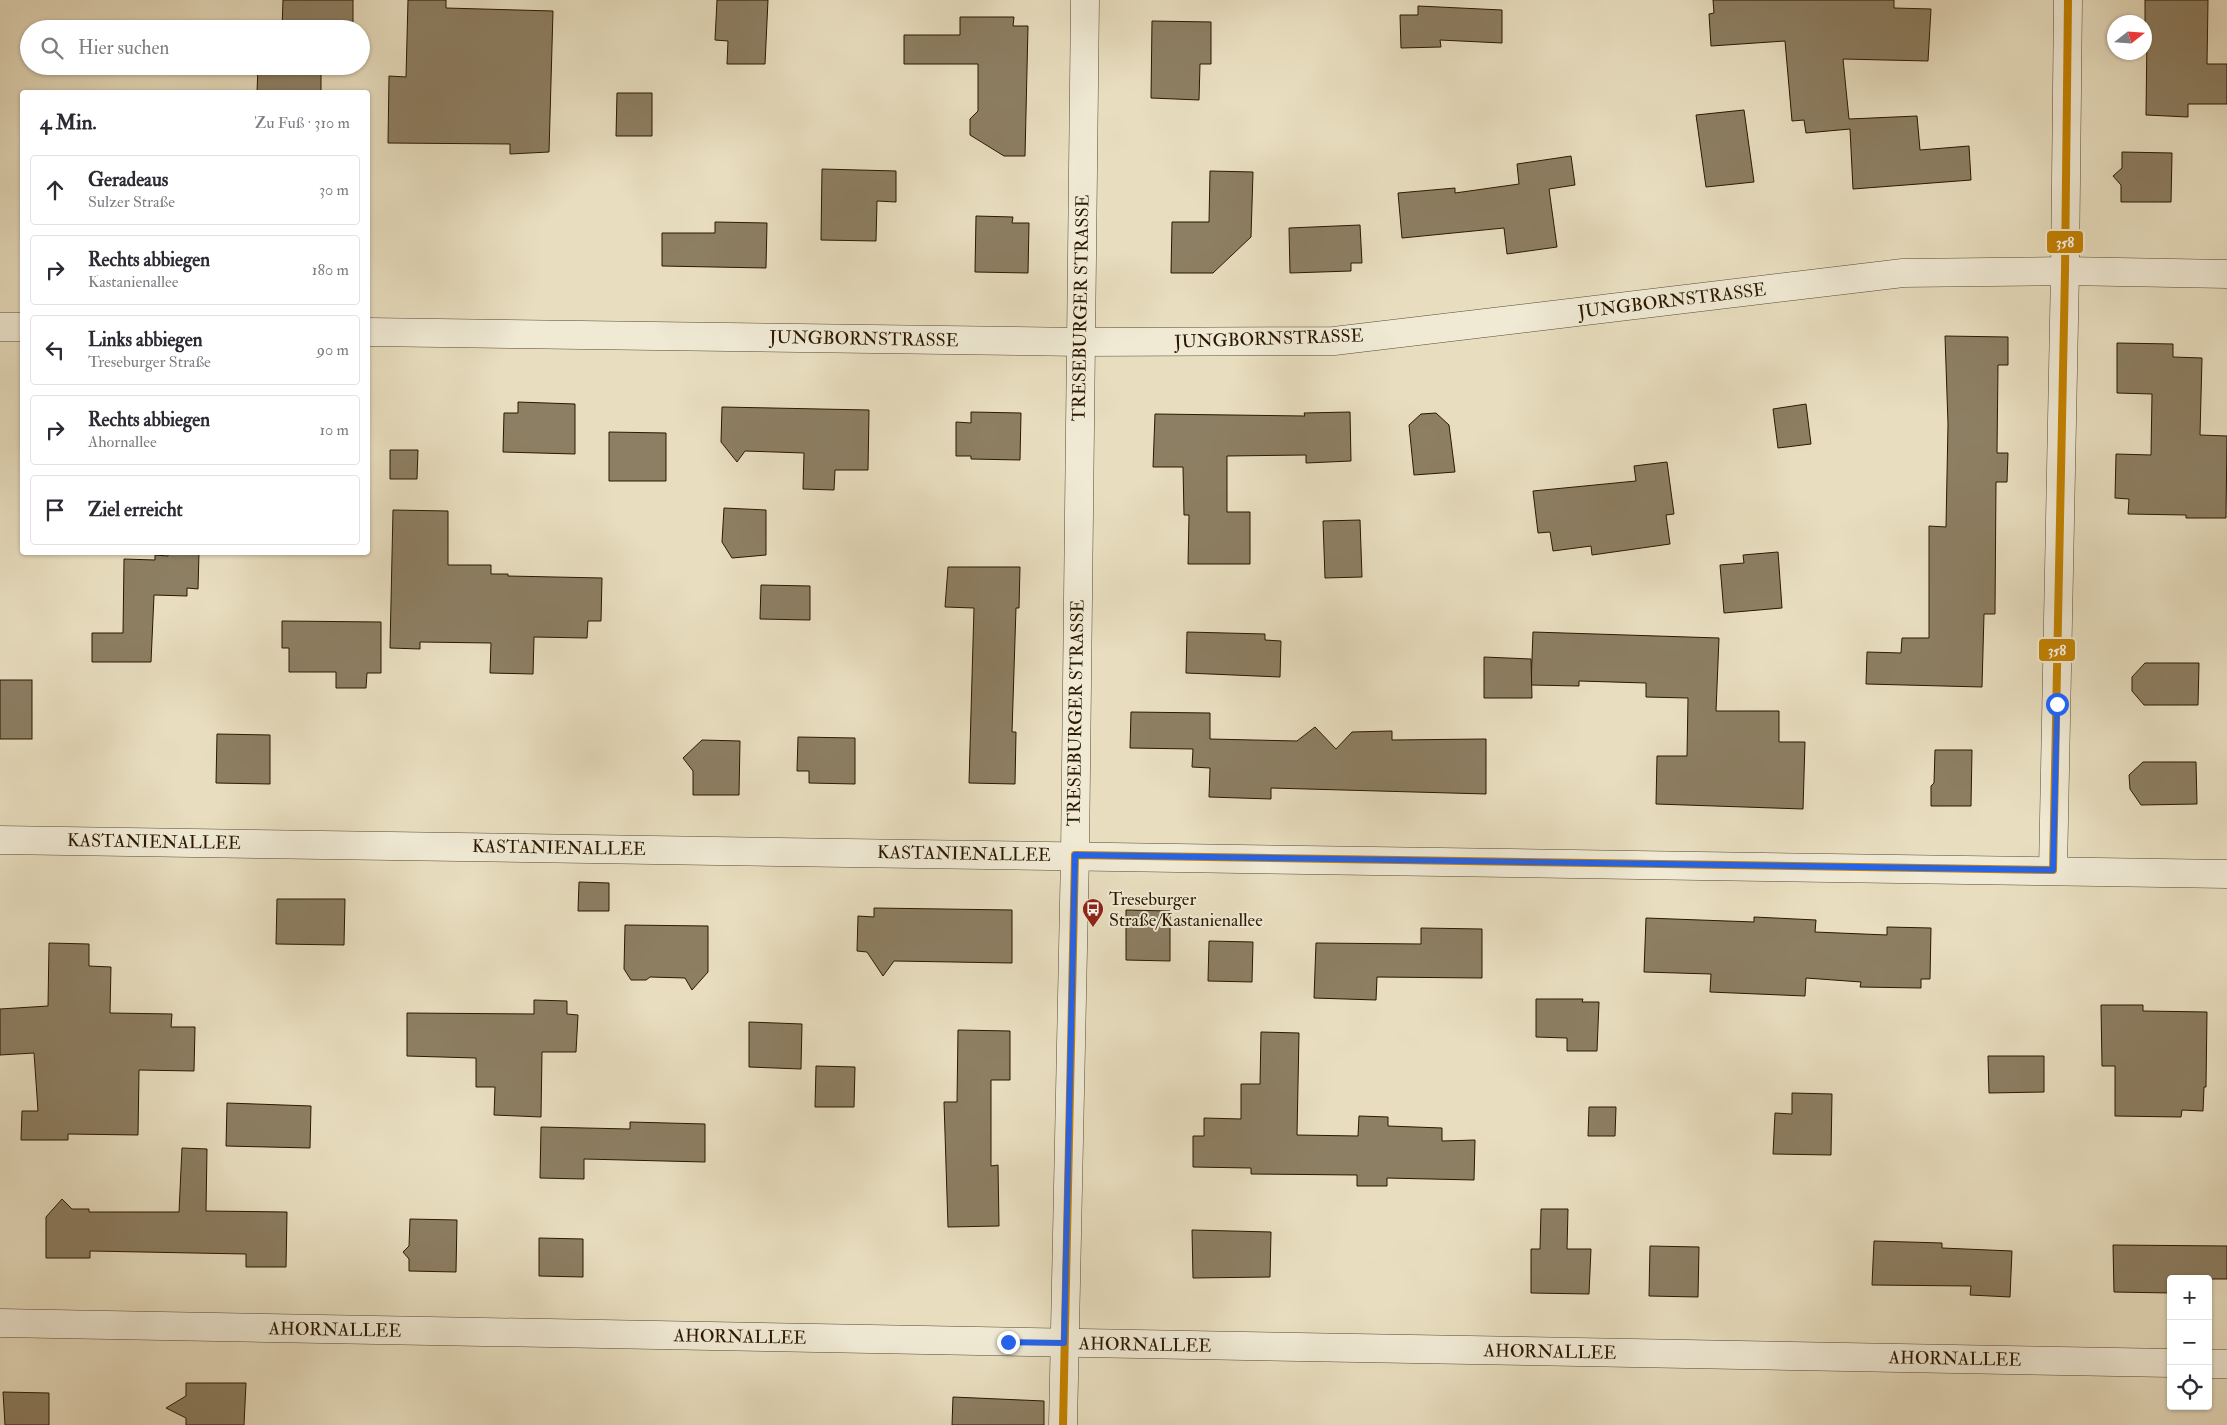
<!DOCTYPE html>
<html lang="de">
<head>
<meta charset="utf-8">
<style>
  body { margin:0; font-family:"IM FELL Double Pica",serif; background:#f7f7f7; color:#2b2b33 }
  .controls { position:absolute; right:15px; bottom:15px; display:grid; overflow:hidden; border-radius:5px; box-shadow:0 1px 4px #0004 }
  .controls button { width:45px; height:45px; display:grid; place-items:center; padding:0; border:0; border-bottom:1px solid #e1e1e2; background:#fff; color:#2b2b33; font:25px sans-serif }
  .compass { position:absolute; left:2107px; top:15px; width:45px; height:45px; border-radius:50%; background:#fff; box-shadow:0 1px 4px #0004; rotate:73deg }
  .stop { position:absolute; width:15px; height:15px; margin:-11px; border:4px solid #2563eb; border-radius:50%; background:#fff }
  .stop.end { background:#2563eb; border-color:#fff; box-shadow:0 1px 5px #0008 }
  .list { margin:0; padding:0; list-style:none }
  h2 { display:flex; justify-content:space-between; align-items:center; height:65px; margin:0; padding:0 20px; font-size:21px }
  h2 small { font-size:16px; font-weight:400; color:#7c7c81 }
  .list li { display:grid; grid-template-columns:32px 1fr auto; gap:15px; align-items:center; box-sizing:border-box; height:70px; margin:0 10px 10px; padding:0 10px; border:1px solid #e1e1e2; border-radius:5px }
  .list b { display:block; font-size:19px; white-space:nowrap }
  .list p { margin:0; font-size:16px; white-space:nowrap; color:#7c7c81 }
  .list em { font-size:16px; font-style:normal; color:#7c7c81 }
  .icon { flex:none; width:28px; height:28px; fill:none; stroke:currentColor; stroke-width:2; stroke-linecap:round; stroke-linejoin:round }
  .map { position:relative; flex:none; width:2227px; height:1425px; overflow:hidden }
  .search { position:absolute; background:#fff; box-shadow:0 1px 4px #0004; left:20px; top:20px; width:350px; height:55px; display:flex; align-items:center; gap:12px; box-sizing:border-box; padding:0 18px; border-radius:28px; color:#7c7c81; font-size:19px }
  .panel { position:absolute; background:#fff; box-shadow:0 1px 4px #0004; left:20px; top:90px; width:350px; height:465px; border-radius:5px }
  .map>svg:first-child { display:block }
  .building { fill:#8d7f63; stroke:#2b1800 }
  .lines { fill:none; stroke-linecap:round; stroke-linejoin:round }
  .minor-casing { stroke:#5a4a30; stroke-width:29 }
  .minor { stroke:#f0ead5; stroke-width:28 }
  .bus-1-casing { stroke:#f0ead5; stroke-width:11 }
  .bus-1 { stroke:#c48200; stroke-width:8 }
  .route { stroke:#2563eb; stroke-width:6 }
  .labels { text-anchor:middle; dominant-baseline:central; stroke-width:4; stroke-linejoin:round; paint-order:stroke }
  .street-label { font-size:18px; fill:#2b1800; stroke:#f0ead5 }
  .poi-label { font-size:18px; fill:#2b1800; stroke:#f0ead5; text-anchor:start }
  .line-badge { stroke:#f0ead5; stroke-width:2 }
  .badge-label { font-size:14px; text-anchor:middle; font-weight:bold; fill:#fff }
</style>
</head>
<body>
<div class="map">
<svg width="2227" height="1425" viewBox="0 0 2227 1425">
  <rect width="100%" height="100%" fill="#e8debf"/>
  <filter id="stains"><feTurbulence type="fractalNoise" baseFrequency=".004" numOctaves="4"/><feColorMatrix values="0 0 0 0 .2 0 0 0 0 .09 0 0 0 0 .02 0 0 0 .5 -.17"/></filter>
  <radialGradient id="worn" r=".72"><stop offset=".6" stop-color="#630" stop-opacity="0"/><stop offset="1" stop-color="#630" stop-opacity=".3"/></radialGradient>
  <g class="building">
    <polygon points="283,0 353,0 353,29 259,29 282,28"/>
    <polygon points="408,0 446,0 446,8 553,11 549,152 510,154 510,144 388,143 389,76 406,77"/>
    <polygon points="717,0 768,0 765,64 727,64 728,41 715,40"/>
    <polygon points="1713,0 1894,0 1894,8 1931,9 1928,61 1843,59 1849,119 1917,116 1920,150 1969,146 1971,180 1853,189 1850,129 1806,133 1804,120 1792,121 1785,41 1711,46 1709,14 1714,13"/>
    <polygon points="2145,0 2208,0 2207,64 2227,64 2227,104 2188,104 2188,117 2146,115 2147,33 2145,33"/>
    <polygon points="1418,6 1502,10 1502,43 1440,40 1441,47 1401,48 1400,15 1418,15"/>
    <polygon points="960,17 1014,17 1013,26 1028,26 1025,156 1004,156 970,135 970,119 978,111 978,64 904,64 904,35 960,35"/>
    <polygon points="1152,21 1211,22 1211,64 1200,64 1199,100 1151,98"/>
    <polygon points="258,66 321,66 321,92 257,92"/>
    <polygon points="617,93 652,93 652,136 616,136"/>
    <polygon points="1744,110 1754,182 1706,187 1696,115"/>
    <polygon points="2122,152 2172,153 2171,202 2121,202 2121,185 2113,176 2122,168"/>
    <polygon points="1571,156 1575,185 1549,189 1557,247 1507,254 1504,228 1402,238 1398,193 1455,188 1455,193 1519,184 1517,164"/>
    <polygon points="822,169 896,171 896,202 877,201 876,241 821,240"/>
    <polygon points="1210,171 1253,172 1251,237 1213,273 1171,273 1172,222 1209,222"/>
    <polygon points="976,216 1013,217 1012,223 1029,223 1028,273 975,272"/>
    <polygon points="715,222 767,223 766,268 662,266 662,233 715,233"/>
    <polygon points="1360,225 1362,263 1351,263 1351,271 1290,273 1289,228"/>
    <polygon points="1945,336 2008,337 2008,365 1998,365 1997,453 2008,453 2007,482 1996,482 1995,614 1984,614 1982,687 1866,684 1867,652 1901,653 1902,638 1929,638 1929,526 1946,527 1948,424"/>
    <polygon points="2117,343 2173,344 2173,357 2202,358 2200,435 2227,436 2226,518 2186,518 2186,515 2128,514 2129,499 2115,498 2116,454 2151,455 2152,394 2117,393"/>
    <polygon points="518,402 575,404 575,454 503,452 504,413 518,413"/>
    <polygon points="1806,404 1811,444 1778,448 1773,409"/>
    <polygon points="722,407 869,410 868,470 835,470 834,490 803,489 804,453 745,451 737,462 721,442"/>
    <polygon points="971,412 1021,413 1020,460 971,459 971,456 956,456 956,422 971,423"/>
    <polygon points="1350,412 1351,461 1306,463 1306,455 1227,456 1227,512 1250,512 1250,564 1188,564 1189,515 1184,515 1183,467 1153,467 1155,414 1305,416 1304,413"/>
    <polygon points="1436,413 1449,425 1455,472 1414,475 1409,425 1421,414"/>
    <polygon points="609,432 666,433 666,481 609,481"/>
    <polygon points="390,450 418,450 417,479 390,479"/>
    <polygon points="1667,462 1674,514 1666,515 1670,544 1592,555 1591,546 1553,551 1550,532 1538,533 1533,491 1636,481 1634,466"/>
    <polygon points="724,508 766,510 766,555 732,558 722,542"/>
    <polygon points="393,510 448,511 448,565 491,565 491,574 508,574 508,576 602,578 601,621 588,621 587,638 534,637 533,674 490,673 491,643 420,642 420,649 390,648"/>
    <polygon points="1360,520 1362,577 1325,578 1323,521"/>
    <polygon points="168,552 199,552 198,589 187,588 187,596 154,595 151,662 92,662 92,633 123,633 124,559 155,560 155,555 168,556"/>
    <polygon points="1778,552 1782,608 1724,613 1720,565 1744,563 1743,555"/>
    <polygon points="948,567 1020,567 1019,608 1016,608 1012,732 1016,732 1015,784 969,783 974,608 945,607"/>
    <polygon points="761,585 810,586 810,620 760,619"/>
    <polygon points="282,621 381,622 381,673 367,673 366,688 336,688 336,672 289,672 289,648 282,648"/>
    <polygon points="1187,632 1265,634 1265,640 1281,641 1280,677 1186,673"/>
    <polygon points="1533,632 1719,638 1716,711 1779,711 1779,742 1805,742 1803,809 1656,804 1657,756 1687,756 1688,698 1646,697 1646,683 1579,681 1579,686 1531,685"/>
    <polygon points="1484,657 1531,659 1532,698 1484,698"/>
    <polygon points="2145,663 2199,663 2198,705 2144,705 2132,691 2132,677"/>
    <rect x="0" y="680" width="32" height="59"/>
    <polygon points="1131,712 1210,713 1210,739 1297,741 1315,727 1336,749 1352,732 1392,731 1392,740 1486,739 1486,794 1271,788 1271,799 1209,797 1210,768 1192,767 1193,749 1130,748"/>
    <polygon points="217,734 270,735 270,784 216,783"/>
    <polygon points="798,737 855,738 855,784 809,783 809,771 797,771"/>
    <polygon points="702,740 740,741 739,795 693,795 693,771 683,758"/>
    <polygon points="1935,750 1972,750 1971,806 1931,806 1931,786 1934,783"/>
    <polygon points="2143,762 2196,762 2197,804 2141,805 2130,789 2129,775"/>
    <polygon points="579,882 609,883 609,911 578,911"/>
    <polygon points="277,899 345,899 344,945 276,944"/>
    <polygon points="874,908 1012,910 1012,963 894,961 883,976 867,952 857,951 858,916 874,917"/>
    <polygon points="1126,910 1170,911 1170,961 1126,960"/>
    <polygon points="1754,917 1816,920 1815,932 1887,935 1887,927 1931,928 1930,979 1921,979 1921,988 1860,987 1861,982 1806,978 1805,996 1710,992 1711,974 1644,972 1646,918 1754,922"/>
    <polygon points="625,925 708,926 708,972 692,990 685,978 650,977 646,980 631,980 624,969"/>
    <polygon points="1421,928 1482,929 1482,978 1377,977 1376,1000 1314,998 1316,943 1421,944"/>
    <polygon points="1209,941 1253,942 1252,982 1208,981"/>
    <polygon points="49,943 89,944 89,966 111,967 110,1013 172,1014 171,1027 195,1027 194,1071 139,1070 138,1135 68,1134 68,1140 21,1140 22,1111 38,1111 34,1053 0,1055 0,1009 48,1006"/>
    <polygon points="1536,999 1583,999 1582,1002 1599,1002 1597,1051 1567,1051 1567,1038 1536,1037"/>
    <polygon points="534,1000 567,1001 567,1014 578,1015 576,1052 542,1052 541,1117 494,1115 495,1087 476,1087 476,1058 407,1056 407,1013 534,1014"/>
    <polygon points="2101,1005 2143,1005 2143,1011 2207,1012 2206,1087 2204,1087 2203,1111 2182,1110 2181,1117 2115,1116 2115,1066 2102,1066"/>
    <polygon points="749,1022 802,1024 801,1069 749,1067"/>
    <polygon points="958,1030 1010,1031 1010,1080 991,1080 991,1166 998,1165 999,1226 948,1227 944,1102 957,1102"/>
    <polygon points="1261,1032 1299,1033 1297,1135 1358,1136 1359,1116 1388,1117 1388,1126 1442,1128 1442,1141 1475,1140 1474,1180 1387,1178 1387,1186 1357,1186 1357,1175 1251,1174 1251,1168 1193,1167 1193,1136 1204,1136 1204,1118 1241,1119 1241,1084 1260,1084"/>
    <polygon points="1988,1056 2044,1056 2044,1092 1989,1093"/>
    <polygon points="816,1066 855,1067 854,1107 815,1107"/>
    <polygon points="1792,1093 1832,1094 1831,1155 1773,1154 1775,1113 1792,1114"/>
    <polygon points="227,1103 311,1106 310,1148 226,1146"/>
    <polygon points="1589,1107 1616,1107 1615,1136 1588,1136"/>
    <polygon points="630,1122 705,1124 705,1162 584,1159 584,1179 540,1178 541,1127 630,1129"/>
    <polygon points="182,1148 207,1149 206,1211 287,1212 286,1267 246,1267 246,1254 90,1251 90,1258 46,1258 46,1217 62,1199 72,1209 89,1209 89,1212 179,1212"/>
    <polygon points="1541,1209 1568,1209 1567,1249 1591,1249 1589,1294 1531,1293 1531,1249 1540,1249"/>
    <polygon points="410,1219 457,1220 456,1272 409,1271 409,1259 403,1252 409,1246"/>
    <polygon points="1192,1230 1271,1232 1270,1277 1193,1278"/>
    <polygon points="539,1238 583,1239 583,1277 539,1276"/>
    <polygon points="1874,1241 1942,1243 1942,1248 2012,1251 2010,1297 1970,1295 1971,1286 1872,1285"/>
    <polygon points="2113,1245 2227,1246 2227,1279 2171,1279 2171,1293 2114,1292"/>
    <polygon points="1650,1246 1699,1247 1698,1297 1649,1296"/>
    <polygon points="186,1383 246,1383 244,1425 186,1425 186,1418 166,1408 186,1396"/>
    <polygon points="3,1392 49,1393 49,1425 5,1425"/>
    <polygon points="953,1397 1044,1401 1044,1425 952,1425"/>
  </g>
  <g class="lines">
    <g class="minor-casing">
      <g id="minor">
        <polyline points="0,327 22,327"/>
        <polyline points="368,332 1081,342 1334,341 1903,273 2065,271 2227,274"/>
        <polyline points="0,840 2227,874"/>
        <polyline points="2053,870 2065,271 2068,0"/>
        <polyline points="0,1323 2171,1363"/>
        <polyline points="2208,1364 2227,1364"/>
        <polyline points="1063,1425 1075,855 1085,0"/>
      </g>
    </g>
    <use href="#minor" class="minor"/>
    <g class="bus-1-casing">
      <polyline id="bus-1" points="1063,1425 1075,855 2053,870 2065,271 2068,0"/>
    </g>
    <use href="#bus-1" class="bus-1"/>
  </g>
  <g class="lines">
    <polyline class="route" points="1008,1342 1064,1343 1075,855 2053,870 2057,704"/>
  </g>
  <defs>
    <g id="bus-pin" transform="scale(1.125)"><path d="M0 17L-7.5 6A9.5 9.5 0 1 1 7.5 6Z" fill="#8f2418" stroke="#f0ead5"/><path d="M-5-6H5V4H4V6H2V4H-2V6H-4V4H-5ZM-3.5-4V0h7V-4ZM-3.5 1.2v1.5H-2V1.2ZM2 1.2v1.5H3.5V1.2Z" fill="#fff"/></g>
  </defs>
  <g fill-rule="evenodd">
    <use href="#bus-pin" x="1093" y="909"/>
  </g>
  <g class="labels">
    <g class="street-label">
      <text transform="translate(1672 301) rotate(-7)">JUNGBORNSTRASSE</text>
      <text transform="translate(1081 308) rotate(-89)">TRESEBURGER STRASSE</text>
      <text transform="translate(864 339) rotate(1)">JUNGBORNSTRASSE</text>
      <text transform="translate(1269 339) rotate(-2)">JUNGBORNSTRASSE</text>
      <text transform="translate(1076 713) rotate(-89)">TRESEBURGER STRASSE</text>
      <text transform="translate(154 842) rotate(1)">KASTANIENALLEE</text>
      <text transform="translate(559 848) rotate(1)">KASTANIENALLEE</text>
      <text transform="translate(964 854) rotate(1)">KASTANIENALLEE</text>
      <text transform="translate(335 1330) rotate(1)">AHORNALLEE</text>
      <text transform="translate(740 1337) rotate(1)">AHORNALLEE</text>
      <text transform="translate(1145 1345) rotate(1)">AHORNALLEE</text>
      <text transform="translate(1550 1352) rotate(1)">AHORNALLEE</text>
      <text transform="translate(1955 1359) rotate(1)">AHORNALLEE</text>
    </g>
    <g class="poi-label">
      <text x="1109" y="899">Treseburger<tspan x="1109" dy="21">Straße/Kastanienallee</tspan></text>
    </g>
  </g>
  <g class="line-badge">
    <rect x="2046" y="230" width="38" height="24" rx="5" fill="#c48200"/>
    <rect x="2038" y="638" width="38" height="24" rx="5" fill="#c48200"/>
  </g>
  <g class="badge-label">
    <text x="2065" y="247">358</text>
    <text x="2057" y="655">358</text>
  </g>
  <rect width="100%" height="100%" filter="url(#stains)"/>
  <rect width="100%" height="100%" fill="url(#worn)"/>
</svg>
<div class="controls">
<button>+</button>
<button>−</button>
<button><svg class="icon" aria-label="locate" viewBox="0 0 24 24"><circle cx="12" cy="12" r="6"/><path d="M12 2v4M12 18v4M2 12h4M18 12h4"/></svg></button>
</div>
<svg class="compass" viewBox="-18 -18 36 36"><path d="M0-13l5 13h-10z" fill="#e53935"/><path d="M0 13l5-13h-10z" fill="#7c7c81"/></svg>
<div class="stop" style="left:2057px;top:704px"></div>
<div class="stop end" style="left:1008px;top:1342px"></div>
<div class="search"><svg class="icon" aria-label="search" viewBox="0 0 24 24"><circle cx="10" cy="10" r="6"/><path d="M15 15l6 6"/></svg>Hier suchen</div>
<section class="panel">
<h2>4 Min.<small>Zu Fuß · 310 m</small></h2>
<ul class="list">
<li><svg class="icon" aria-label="ahead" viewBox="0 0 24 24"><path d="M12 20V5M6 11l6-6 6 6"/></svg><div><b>Geradeaus</b><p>Sulzer Straße</p></div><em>30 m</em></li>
<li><svg class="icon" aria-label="right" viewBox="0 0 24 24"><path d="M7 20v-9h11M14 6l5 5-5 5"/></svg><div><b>Rechts abbiegen</b><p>Kastanienallee</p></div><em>180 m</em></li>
<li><svg class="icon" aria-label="left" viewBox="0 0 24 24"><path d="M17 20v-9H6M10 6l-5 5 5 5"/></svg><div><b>Links abbiegen</b><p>Treseburger Straße</p></div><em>90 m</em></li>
<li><svg class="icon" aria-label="right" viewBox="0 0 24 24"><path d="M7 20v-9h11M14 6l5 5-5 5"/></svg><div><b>Rechts abbiegen</b><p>Ahornallee</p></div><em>10 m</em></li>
<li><svg class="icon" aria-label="arrive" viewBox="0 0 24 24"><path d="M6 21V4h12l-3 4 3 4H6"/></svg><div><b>Ziel erreicht</b></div></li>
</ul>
</section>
</div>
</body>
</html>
